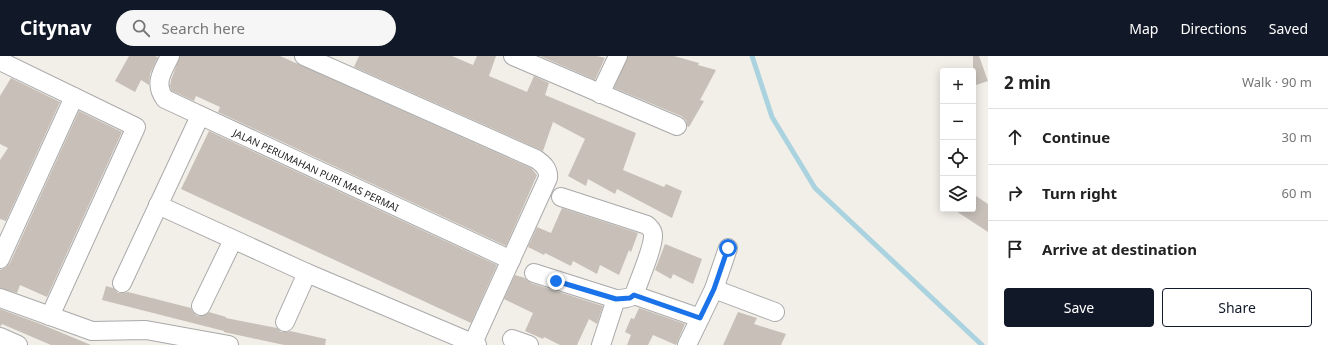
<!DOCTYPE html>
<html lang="en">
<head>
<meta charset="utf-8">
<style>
  body { margin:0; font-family:"Noto Sans",sans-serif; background:#f6f6f6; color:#222 }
  .controls { position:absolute; right:12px; top:12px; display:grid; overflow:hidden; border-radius:4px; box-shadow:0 2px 10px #0003 }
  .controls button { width:36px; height:36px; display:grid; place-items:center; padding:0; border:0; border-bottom:1px solid #e0e0e0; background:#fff; color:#222; font:20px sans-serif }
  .stop { position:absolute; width:12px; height:12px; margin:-9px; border:3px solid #1a73e8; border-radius:50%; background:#fff }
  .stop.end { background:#1a73e8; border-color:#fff; box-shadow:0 1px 4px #0008 }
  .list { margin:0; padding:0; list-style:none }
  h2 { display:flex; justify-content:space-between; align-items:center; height:52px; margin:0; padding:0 16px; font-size:17px }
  h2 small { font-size:13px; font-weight:400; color:#767676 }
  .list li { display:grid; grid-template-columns:26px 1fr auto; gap:12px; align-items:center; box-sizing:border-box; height:56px; padding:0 16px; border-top:1px solid #e0e0e0 }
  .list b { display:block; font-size:15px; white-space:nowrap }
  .list em { font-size:13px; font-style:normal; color:#767676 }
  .actions { display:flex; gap:8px; padding:12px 16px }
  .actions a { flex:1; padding:9px 0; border:1px solid #111827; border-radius:4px; text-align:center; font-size:14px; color:#111827 }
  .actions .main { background:#111827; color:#fff }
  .icon { flex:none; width:22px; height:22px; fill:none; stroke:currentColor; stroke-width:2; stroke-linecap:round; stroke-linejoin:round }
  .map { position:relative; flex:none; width:988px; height:289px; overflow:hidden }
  header { display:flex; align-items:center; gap:24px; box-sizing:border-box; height:56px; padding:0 20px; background:#111827; color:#fff }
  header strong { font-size:19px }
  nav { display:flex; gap:22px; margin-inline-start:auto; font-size:14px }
  .search { width:280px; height:36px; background:#f6f6f6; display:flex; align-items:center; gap:10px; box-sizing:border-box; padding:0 14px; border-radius:22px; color:#767676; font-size:15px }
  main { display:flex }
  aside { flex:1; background:#fff }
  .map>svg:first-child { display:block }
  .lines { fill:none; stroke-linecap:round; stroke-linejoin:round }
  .stream { stroke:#aad3df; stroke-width:5 }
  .building { fill:#c7bfb8 }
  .minor-casing { stroke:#a9a9a9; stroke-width:20 }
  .minor { stroke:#fff; stroke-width:18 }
  .route { stroke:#1a73e8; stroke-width:5 }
  .labels { text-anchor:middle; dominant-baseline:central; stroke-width:3.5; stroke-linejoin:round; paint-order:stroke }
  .street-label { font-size:10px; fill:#222; stroke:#fff }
</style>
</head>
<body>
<header>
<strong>Citynav</strong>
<div class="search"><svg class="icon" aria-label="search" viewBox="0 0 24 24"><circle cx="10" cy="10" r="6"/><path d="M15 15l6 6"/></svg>Search here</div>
<nav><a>Map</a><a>Directions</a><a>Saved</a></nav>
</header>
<main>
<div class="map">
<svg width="988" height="289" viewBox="0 0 988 289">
  <rect width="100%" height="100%" fill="#f2efe9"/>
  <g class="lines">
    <polyline class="stream" points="752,0 772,61 815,132 982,289"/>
  </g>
  <g class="building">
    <polygon points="129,0 155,0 158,1 150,18 149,29 141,24 135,36 115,25"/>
    <polygon points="180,0 280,0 531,112 537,119 506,190 218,56 220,51 196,40 194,45 172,35 170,30 171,24"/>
    <polygon points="359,0 452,0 473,9 477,0 496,0 489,20 527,36 534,20 549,27 545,39 636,77 623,114 664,131 666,128 682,135 672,162 617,133 615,138 588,123 586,130 568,120 585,83 553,66 543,95 354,11"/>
    <polygon points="540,0 597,0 605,2 595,24"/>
    <polygon points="628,0 674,0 699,7 698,9 716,14 700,44 704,45 689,71 687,70 686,64 681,60 614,32"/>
    <polygon points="973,0 979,0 988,25 973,30"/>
    <polygon points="11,22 60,46 6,165 0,163 0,104 8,92 0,88 0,40"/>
    <polygon points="79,55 122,76 47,241 20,229 17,237 0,232 0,214 6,211 10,207"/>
    <polygon points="209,75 497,209 471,267 181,133"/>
    <polygon points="973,138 988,148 988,176 953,153 973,153"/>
    <polygon points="562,152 638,177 631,196 629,194 619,219 600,209 597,218 573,205 571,210 545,197 544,199 528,191 537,171 551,177"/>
    <polygon points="665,188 702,203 693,228 673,218 671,223 655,214"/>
    <polygon points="515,219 525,222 531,227 603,250 597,268 589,263 577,289 560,289 544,281 543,283 525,275 533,257 504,243"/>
    <polygon points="106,230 113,232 118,237 123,237 128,236 191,252 193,256 197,260 202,260 209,256 226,261 226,262 277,272 281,276 286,276 290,275 326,283 325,289 284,289 224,276 224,275 102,244"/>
    <polygon points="639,252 685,268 676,289 653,279 648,289 627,289 631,279 625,276 631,262 634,263"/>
    <polygon points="0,253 43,269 91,289 51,289 2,268 0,271"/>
    <polygon points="738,256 757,262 754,268 786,278 781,289 723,289"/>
  </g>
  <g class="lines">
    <g class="minor-casing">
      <g id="minor">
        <path d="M 170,0 C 163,15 153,27 165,43 L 511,204"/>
        <path d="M 304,0 L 536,103 C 543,108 549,113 548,122 L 473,287"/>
        <polyline points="513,0 677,70"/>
        <polyline points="0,5 136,71 50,260"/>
        <polyline points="600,38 618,0"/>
        <polyline points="158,149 307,217 477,289"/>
        <polyline points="0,203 74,41"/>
        <path d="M 534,217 L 616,243 C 623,243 628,243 634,239 C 638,227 654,190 653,179 C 653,174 650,172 647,169 L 561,141"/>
        <polyline points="122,227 200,60"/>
        <polyline points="714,233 775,256"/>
        <polyline points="634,239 700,262 714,233 728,192"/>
        <polyline points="0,242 92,275 146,274 229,289"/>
        <polyline points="201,250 233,184"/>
        <polyline points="285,266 307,217"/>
        <polyline points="0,281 18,289"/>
        <polyline points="512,283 529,289"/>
        <polyline points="601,289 616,243"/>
        <polyline points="687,289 700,262"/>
      </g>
    </g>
    <use href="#minor" class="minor"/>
  </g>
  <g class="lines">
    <polyline class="route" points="556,225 616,243 630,242 634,239 700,262 714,233 728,192"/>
  </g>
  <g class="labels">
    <g class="street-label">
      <text transform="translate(316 114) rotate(25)">JALAN PERUMAHAN PURI MAS PERMAI</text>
    </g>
  </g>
</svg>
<div class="controls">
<button>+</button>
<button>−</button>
<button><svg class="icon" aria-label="locate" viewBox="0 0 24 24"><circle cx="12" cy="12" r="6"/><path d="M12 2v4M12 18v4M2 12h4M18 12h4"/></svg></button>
<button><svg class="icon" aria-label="layers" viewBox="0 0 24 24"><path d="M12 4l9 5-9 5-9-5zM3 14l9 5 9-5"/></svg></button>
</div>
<div class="stop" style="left:728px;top:192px"></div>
<div class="stop end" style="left:556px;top:225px"></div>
</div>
<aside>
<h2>2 min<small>Walk · 90 m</small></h2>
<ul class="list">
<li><svg class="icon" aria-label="ahead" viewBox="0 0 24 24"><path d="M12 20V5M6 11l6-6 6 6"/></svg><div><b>Continue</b></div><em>30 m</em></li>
<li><svg class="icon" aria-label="right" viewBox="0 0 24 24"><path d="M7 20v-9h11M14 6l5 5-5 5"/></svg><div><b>Turn right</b></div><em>60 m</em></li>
<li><svg class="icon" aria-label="arrive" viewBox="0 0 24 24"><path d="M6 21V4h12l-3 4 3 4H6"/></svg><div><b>Arrive at destination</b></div></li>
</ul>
<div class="actions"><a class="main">Save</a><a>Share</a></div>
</aside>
</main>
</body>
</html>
